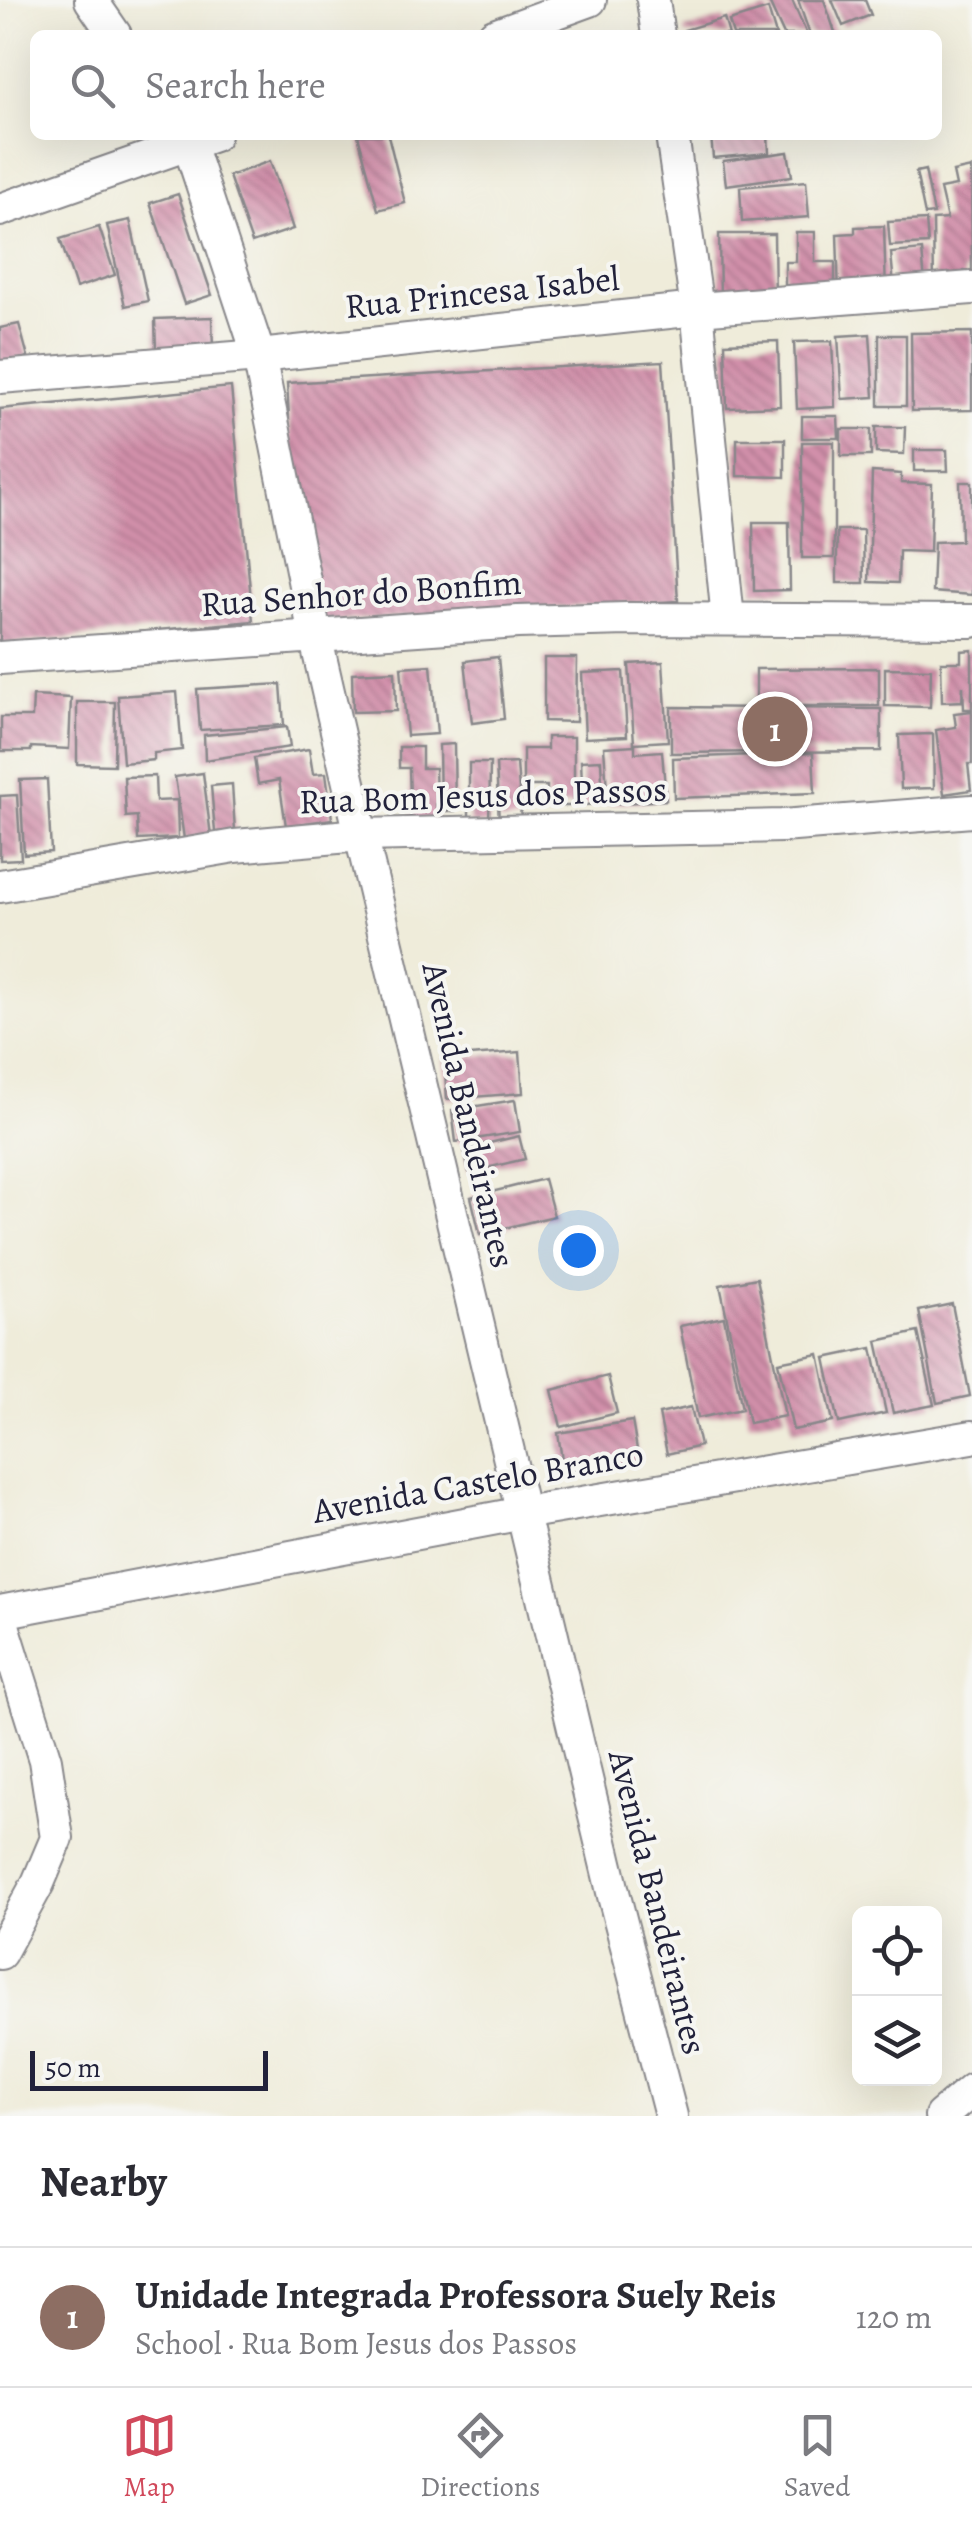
<!DOCTYPE html>
<html lang="en">
<head>
<meta charset="utf-8">
<style>
  body { margin:0; font-family:Alegreya,serif; background:#f2f2f3; color:#2b2b33 }
  .controls { position:absolute; right:30px; bottom:30px; display:grid; overflow:hidden; border-radius:15px; box-shadow:0 10px 40px #0002 }
  .controls button { width:90px; height:90px; display:grid; place-items:center; padding:0; border:0; border-bottom:2px solid #e1e1e2; background:#fff; color:#2b2b33; font:50px sans-serif }
  .scale { position:absolute; left:30px; bottom:25px; width:238px; box-sizing:border-box; padding-left:10px; border:5px solid #22223b; border-top:0; font-size:28px; line-height:35px; white-space:nowrap; color:#22223b; -webkit-text-stroke:8px #f6f6f2; paint-order:stroke }
  .you { position:absolute; left:578px; top:1250px; width:35px; height:35px; margin:-25px; border:8px solid #fff; border-radius:50%; background:#1a73e8; box-shadow:0 0 0 15px #1a73e833 }
  .badge { display:grid; place-items:center; width:65px; height:65px; border-radius:50%; background:#d1495b; color:#fff; font-size:32px; font-weight:700 }
  .pin { position:absolute; translate:-50% -50%; border:5px solid #fff; box-shadow:0 2px 10px #0006 }
  .list { margin:0; padding:0; list-style:none }
  h2 { display:flex; justify-content:space-between; align-items:center; height:130px; margin:0; padding:0 40px; font-size:42px }
  h2 small { font-size:32px; font-weight:400; color:#7c7c81 }
  .list li { display:grid; grid-template-columns:65px 1fr auto; gap:30px; align-items:center; box-sizing:border-box; height:140px; padding:0 40px; border-top:2px solid #e1e1e2 }
  .list b { display:block; font-size:38px; white-space:nowrap }
  .list p { margin:0; font-size:32px; white-space:nowrap; color:#7c7c81 }
  .list em { font-size:32px; font-style:normal; color:#7c7c81 }
  .icon { flex:none; width:55px; height:55px; fill:none; stroke:currentColor; stroke-width:2; stroke-linecap:round; stroke-linejoin:round }
  .map { position:relative; flex:none; width:972px; height:2116px; overflow:hidden }
  .search { position:absolute; background:#fff; box-shadow:0 10px 40px #0002; left:30px; right:30px; top:30px; height:110px; display:flex; align-items:center; gap:25px; box-sizing:border-box; padding:0 35px; border-radius:15px; color:#7c7c81; font-size:38px }
  .sheet { height:270px; background:#fff }
  nav { display:flex; justify-content:space-around; align-items:center; box-sizing:border-box; height:140px; border-top:2px solid #e1e1e2; background:#fff; font-size:28px; color:#7c7c81 }
  nav a { display:grid; justify-items:center; gap:5px }
  nav .on { color:#d1495b }
  .map>svg:first-child { display:block }
  .building { fill:url(#building-back-hatch) }
  .lines { fill:none; stroke-linecap:round; stroke-linejoin:round }
  .street-casing { stroke:#88878a; stroke-width:36 }
  .street { stroke:#fff; stroke-width:32 }
  .labels { text-anchor:middle; dominant-baseline:central; stroke-width:8; stroke-linejoin:round; paint-order:stroke }
  .street-label { font-size:35px; fill:#22223b; stroke:#f6f6f2 }
</style>
</head>
<body>
<div class="map">
<svg width="972" height="2116" viewBox="0 0 972 2116">
  <defs>
    <pattern id="building-back-hatch" width="6" height="6" patternUnits="userSpaceOnUse" patternTransform="scale(2.5)"><rect width="6" height="6" fill="#d290aa"/><path d="M-1 5l2 2M0 0l6 6M5-1l2 2" fill="none" stroke="#aa758c"/></pattern>
  </defs>
  <rect width="100%" height="100%" fill="#f6f6f2"/>
  <filter id="ink" filterUnits="userSpaceOnUse"><feTurbulence type="fractalNoise" baseFrequency=".01" numOctaves="2"/><feDisplacementMap in="SourceGraphic" scale="20" xChannelSelector="R" yChannelSelector="G"/><feConvolveMatrix kernelMatrix="1 2 1 2 8 2 1 2 1" color-interpolation-filters="sRGB"/></filter>
  <filter id="wash" filterUnits="userSpaceOnUse"><feTurbulence type="fractalNoise" baseFrequency=".0048" numOctaves="4" result="noise"/><feDisplacementMap in="SourceGraphic" scale="40" xChannelSelector="R" yChannelSelector="G"/><feGaussianBlur stdDeviation="2.25" result="paint"/><feColorMatrix in="noise" values="0 0 0 0 0 0 0 0 0 0 0 0 0 0 0 0 0 1.4 0 .05"/><feComposite in="paint" operator="in"/></filter>
  <g filter="url(#wash)">
    <rect width="100%" height="100%" fill="#efecda"/>
    <g id="blocks">
      <g class="building">
        <polygon points="773,0 792,0 807,35 784,35 769,2"/>
        <polygon points="798,0 824,0 836,35 810,35"/>
        <polygon points="832,0 865,0 871,15 843,26"/>
        <polygon points="768,9 776,35 733,35 729,21"/>
        <polygon points="724,18 729,35 685,35 684,30"/>
        <polygon points="358,135 388,135 405,203 378,210"/>
        <polygon points="768,135 769,153 713,158 711,136"/>
        <polygon points="788,152 792,176 726,185 723,161"/>
        <polygon points="270,161 293,229 252,243 229,176"/>
        <polygon points="971,168 972,270 964,271 964,285 934,286 933,220 947,219 940,189 956,186 953,172"/>
        <polygon points="925,170 934,214 925,215 916,172"/>
        <polygon points="806,181 809,217 742,222 740,187"/>
        <polygon points="178,194 212,295 184,304 150,203"/>
        <polygon points="130,220 148,301 125,306 107,225"/>
        <polygon points="926,220 928,244 890,246 888,222"/>
        <polygon points="884,226 886,294 839,296 837,234 855,233 855,227"/>
        <polygon points="99,227 115,275 76,288 60,239"/>
        <polygon points="796,232 815,232 815,262 835,262 835,289 785,289 785,262 796,262"/>
        <polygon points="719,234 774,234 775,302 720,302"/>
        <polygon points="922,250 925,283 894,286 891,253"/>
        <polygon points="212,317 213,350 156,352 155,319"/>
        <polygon points="19,324 28,357 0,364 0,328"/>
        <polygon points="972,332 972,410 912,411 911,333"/>
        <polygon points="870,334 874,397 842,399 838,336"/>
        <rect x="879" y="335" width="27" height="71"/>
        <polygon points="778,341 780,406 727,408 725,343"/>
        <polygon points="832,341 835,407 797,409 794,342"/>
        <polygon points="663,361 678,601 301,623 287,383"/>
        <polygon points="231,387 253,621 0,645 0,409"/>
        <polygon points="802,416 838,416 839,438 802,438"/>
        <polygon points="876,427 905,427 904,454 876,453"/>
        <rect x="841" y="429" width="30" height="27"/>
        <polygon points="737,439 785,439 785,477 737,476"/>
        <rect x="802" y="442" width="32" height="116"/>
        <polygon points="914,450 947,450 948,471 914,471"/>
        <polygon points="872,472 901,474 901,483 932,484 930,552 899,551 898,583 869,582"/>
        <polygon points="960,482 972,482 972,595 932,592 934,542 961,541"/>
        <polygon points="753,522 789,522 790,590 754,591"/>
        <polygon points="837,530 863,530 864,583 837,583"/>
        <polygon points="972,650 972,709 964,709 963,686 962,701 942,702 941,662 961,662 961,651"/>
        <polygon points="498,657 504,719 472,723 465,661"/>
        <polygon points="544,658 577,658 576,722 544,721"/>
        <polygon points="663,662 668,741 634,743 629,664"/>
        <polygon points="431,665 437,734 407,736 401,667"/>
        <polygon points="879,668 879,706 756,706 756,669"/>
        <polygon points="885,668 931,669 930,707 885,706"/>
        <polygon points="395,671 396,711 353,712 352,673"/>
        <polygon points="623,671 627,736 585,738 582,673"/>
        <polygon points="281,684 284,725 200,730 197,689"/>
        <polygon points="177,692 182,750 154,753 154,760 123,763 118,696"/>
        <polygon points="33,696 71,698 69,749 31,747 31,751 1,751 1,717 32,717"/>
        <polygon points="77,702 115,702 114,765 77,764"/>
        <polygon points="671,707 881,709 881,751 671,753"/>
        <polygon points="972,711 972,764 968,764 971,790 944,794 936,730 956,727 954,713"/>
        <polygon points="287,727 290,747 205,760 204,735"/>
        <polygon points="933,734 934,788 901,789 899,735"/>
        <polygon points="547,737 574,737 574,806 547,806 547,786 523,786 523,749 547,749"/>
        <polygon points="454,744 455,811 440,811 439,745"/>
        <polygon points="635,745 635,753 662,751 666,800 608,804 604,747"/>
        <polygon points="399,747 422,747 422,768 435,768 437,827 411,828 409,768 399,768"/>
        <polygon points="309,749 313,774 326,773 332,819 286,826 279,780 258,784 254,758"/>
        <polygon points="813,753 815,793 674,798 673,758"/>
        <polygon points="601,760 603,804 583,805 581,761"/>
        <polygon points="469,763 490,763 489,824 469,824"/>
        <polygon points="517,763 521,820 499,822 496,764"/>
        <polygon points="203,773 211,836 184,839 175,777"/>
        <polygon points="155,776 156,801 177,800 178,838 138,840 137,816 126,817 124,777"/>
        <polygon points="47,779 51,852 24,854 20,780"/>
        <polygon points="232,784 235,831 215,832 211,786"/>
        <polygon points="17,795 21,859 0,860 0,796"/>
        <polygon points="520,1052 523,1093 447,1099 444,1058"/>
        <polygon points="515,1100 520,1132 456,1142 452,1110"/>
        <polygon points="519,1136 525,1159 469,1172 464,1149"/>
        <polygon points="544,1179 554,1216 480,1234 471,1197"/>
        <polygon points="757,1278 785,1416 749,1423 720,1285"/>
        <polygon points="952,1304 970,1396 937,1403 919,1311"/>
        <polygon points="724,1317 742,1409 698,1418 680,1326"/>
        <polygon points="918,1332 934,1405 893,1413 877,1341"/>
        <polygon points="872,1348 886,1413 839,1423 825,1358"/>
        <polygon points="819,1354 833,1422 793,1430 778,1362"/>
        <polygon points="608,1376 617,1413 561,1427 552,1390"/>
        <polygon points="691,1407 700,1446 667,1454 659,1414"/>
        <polygon points="632,1421 639,1461 564,1473 558,1433"/>
      </g>
    </g>
  </g>
  <g filter="url(#ink)">
    <use href="#blocks" fill-opacity="0" stroke="#88878a" stroke-width="2.5"/>
    <g class="lines">
      <g class="street-casing">
        <g id="street">
          <polyline points="91,0 115,35"/>
          <polyline points="653,0 658,35"/>
          <polyline points="494,35 590,0"/>
          <polyline points="183,135 189,144 259,356 315,635 361,835 614,1896 671,2116"/>
          <polyline points="672,135 697,309 728,619"/>
          <polyline points="0,210 214,135"/>
          <polyline points="0,377 259,356 697,309 972,288"/>
          <polyline points="0,658 518,622 627,619 972,621"/>
          <polyline points="0,886 235,846 361,835 782,826 972,811"/>
          <polyline points="0,1612 523,1513 972,1437"/>
          <polyline points="0,1616 45,1760 57,1838 38,1883 0,1953"/>
          <polyline points="941,2116 972,2090"/>
        </g>
      </g>
      <use href="#street" class="street"/>
    </g>
  </g>
  <g class="labels">
    <g class="street-label">
      <text transform="translate(482 292) rotate(-6)">Rua Princesa Isabel</text>
      <text transform="translate(361 593) rotate(-4)">Rua Senhor do Bonfim</text>
      <text transform="translate(483 795) rotate(-2)">Rua Bom Jesus dos Passos</text>
      <text transform="translate(469 1115) rotate(77)">Avenida Bandeirantes</text>
      <text transform="translate(478 1482) rotate(-10)">Avenida Castelo Branco</text>
      <text transform="translate(658 1902) rotate(76)">Avenida Bandeirantes</text>
    </g>
  </g>
</svg>
<div class="controls">
<button><svg class="icon" aria-label="locate" viewBox="0 0 24 24"><circle cx="12" cy="12" r="6"/><path d="M12 2v4M12 18v4M2 12h4M18 12h4"/></svg></button>
<button><svg class="icon" aria-label="layers" viewBox="0 0 24 24"><path d="M12 4l9 5-9 5-9-5zM3 14l9 5 9-5"/></svg></button>
</div>
<div class="scale">50 m</div>
<div class="you"></div>
<div class="pin badge" style="left:775px;top:729px;background:#8d6e63">1</div>
<div class="search"><svg class="icon" aria-label="search" viewBox="0 0 24 24"><circle cx="10" cy="10" r="6"/><path d="M15 15l6 6"/></svg>Search here</div>
</div>
<section class="sheet">
<h2>Nearby<small></small></h2>
<ul class="list">
<li><span class="badge" style="background:#8d6e63">1</span><div><b>Unidade Integrada Professora Suely Reis</b><p>School · Rua Bom Jesus dos Passos</p></div><em>120 m</em></li>
</ul>
</section>
<nav>
<a class="on"><svg class="icon" aria-label="map" viewBox="0 0 24 24"><path d="M3 6l6-2 6 2 6-2v14l-6 2-6-2-6 2zM9 4v14M15 6v14"/></svg>Map</a>
<a><svg class="icon" aria-label="directions" viewBox="0 0 24 24"><path d="M12 3l9 9-9 9-9-9zM9 14v-3h6M13 9l2 2-2 2"/></svg>Directions</a>
<a><svg class="icon" aria-label="saved" viewBox="0 0 24 24"><path d="M7 4h10v16l-5-4-5 4z"/></svg>Saved</a>
</nav>
</body>
</html>
